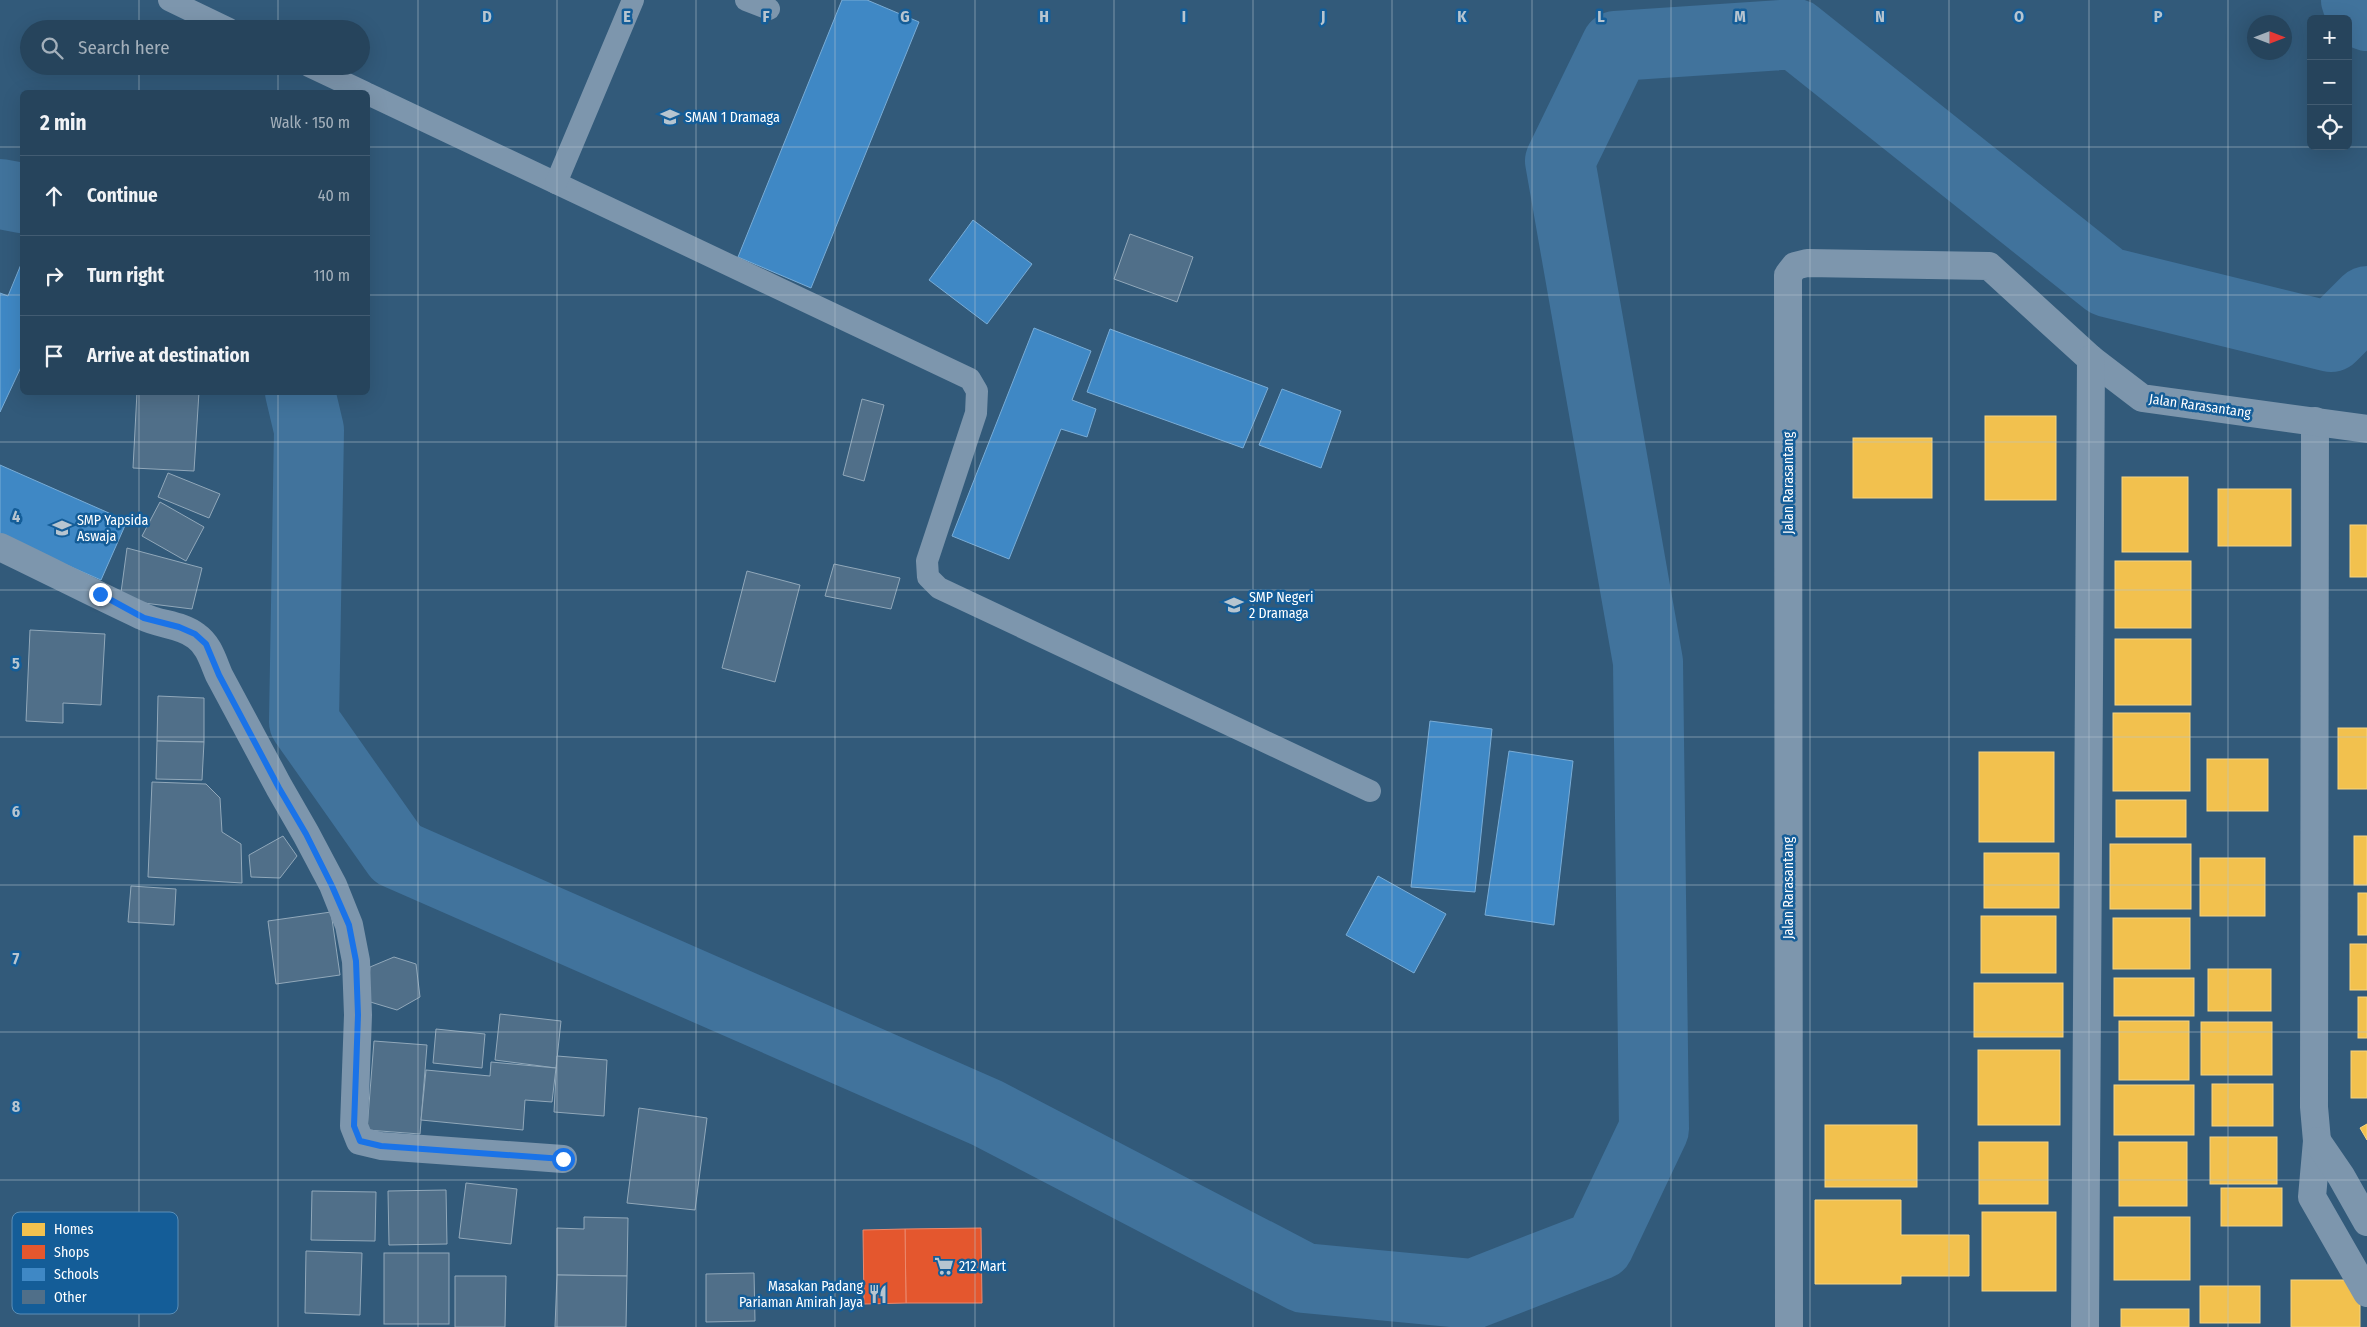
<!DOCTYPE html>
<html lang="en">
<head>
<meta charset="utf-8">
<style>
  body { margin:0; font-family:"Fira Sans Condensed",sans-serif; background:#324e65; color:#f1f3f6 }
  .controls { position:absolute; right:15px; top:15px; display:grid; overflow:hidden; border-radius:8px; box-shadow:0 5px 20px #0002 }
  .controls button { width:45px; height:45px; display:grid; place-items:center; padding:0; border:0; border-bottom:1px solid #425c72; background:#26445c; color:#f1f3f6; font:25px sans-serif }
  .compass { position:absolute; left:2247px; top:15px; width:45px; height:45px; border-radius:50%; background:#26445c; box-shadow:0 5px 20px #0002; rotate:90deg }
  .stop { position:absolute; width:15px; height:15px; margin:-11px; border:4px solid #1a73e8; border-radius:50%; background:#fff }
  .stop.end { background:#1a73e8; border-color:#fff; box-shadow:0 1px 5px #0008 }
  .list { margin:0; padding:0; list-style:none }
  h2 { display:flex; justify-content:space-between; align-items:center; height:65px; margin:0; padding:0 20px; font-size:21px }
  h2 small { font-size:16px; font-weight:400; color:#a4b0bb }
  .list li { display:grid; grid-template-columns:32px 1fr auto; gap:15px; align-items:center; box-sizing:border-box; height:80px; padding:0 20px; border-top:1px solid #425c72 }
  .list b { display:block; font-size:19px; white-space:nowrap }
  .list em { font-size:16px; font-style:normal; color:#a4b0bb }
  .icon { flex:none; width:28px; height:28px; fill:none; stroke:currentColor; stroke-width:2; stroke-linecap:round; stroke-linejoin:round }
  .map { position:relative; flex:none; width:2367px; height:1327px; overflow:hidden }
  .search { position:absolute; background:#26445c; box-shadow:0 5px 20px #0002; left:20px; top:20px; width:350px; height:55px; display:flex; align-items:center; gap:12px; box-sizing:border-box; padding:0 18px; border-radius:28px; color:#a4b0bb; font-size:19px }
  .panel { position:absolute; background:#26445c; box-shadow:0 5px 20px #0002; left:20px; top:90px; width:350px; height:305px; border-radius:8px }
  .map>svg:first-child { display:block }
  .homes { fill:#f2c14e; stroke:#f6d483 }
  .shops { fill:#e4572e; stroke:#ec896d }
  .schools { fill:#3f88c5; stroke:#79acd6 }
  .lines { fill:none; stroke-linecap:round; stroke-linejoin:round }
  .river { stroke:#41739c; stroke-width:70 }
  .building { fill:#506f89; stroke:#91a8ba }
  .service { stroke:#7d96ad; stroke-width:22 }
  .minor { stroke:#7d96ad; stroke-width:28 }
  .route { stroke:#1a73e8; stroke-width:6 }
  .grid { fill:none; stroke:#b7c5d0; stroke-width:1; stroke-opacity:0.55 }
  .labels { text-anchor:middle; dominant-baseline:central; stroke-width:5; stroke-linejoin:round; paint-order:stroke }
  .poi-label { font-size:14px; fill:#fff; stroke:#145d98; text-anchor:start }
  .street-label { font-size:14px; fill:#fff; stroke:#145d98 }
  .key { fill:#145d98; stroke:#5a8eb7; stroke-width:1 }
  .key-label { font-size:14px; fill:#fff }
  .grid-label { font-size:16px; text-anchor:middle; font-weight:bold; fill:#b7c5d0; stroke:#145d98; stroke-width:5; stroke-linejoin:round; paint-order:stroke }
</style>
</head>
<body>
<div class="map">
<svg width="2367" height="1327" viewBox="0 0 2367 1327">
  <rect width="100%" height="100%" fill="#325a7a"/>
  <g class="homes">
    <rect x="1985" y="416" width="71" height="84"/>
    <rect x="1853" y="438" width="79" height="60"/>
    <rect x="2122" y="477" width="66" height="75"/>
    <rect x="2218" y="489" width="73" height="57"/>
    <rect x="2350" y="525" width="17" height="52"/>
    <rect x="2115" y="561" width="76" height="67"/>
    <rect x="2115" y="639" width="76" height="66"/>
    <rect x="2113" y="713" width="77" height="78"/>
    <rect x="2338" y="728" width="29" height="61"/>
    <rect x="1979" y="752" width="75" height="90"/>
    <rect x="2207" y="759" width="61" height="52"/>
    <rect x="2116" y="800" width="70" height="37"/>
    <rect x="2354" y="836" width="13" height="49"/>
    <rect x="2110" y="844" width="81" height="65"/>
    <rect x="1984" y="853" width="75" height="55"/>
    <rect x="2200" y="858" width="65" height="58"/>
    <rect x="2358" y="893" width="9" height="42"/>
    <rect x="1981" y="916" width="75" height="57"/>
    <rect x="2113" y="918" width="77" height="51"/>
    <rect x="2350" y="944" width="17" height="46"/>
    <rect x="2208" y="969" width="63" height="42"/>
    <rect x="2114" y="978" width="80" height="38"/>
    <rect x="1974" y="983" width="89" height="54"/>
    <rect x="2358" y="997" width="9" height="41"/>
    <rect x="2119" y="1021" width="70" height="59"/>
    <rect x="2201" y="1022" width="71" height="53"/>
    <rect x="1978" y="1050" width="82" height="75"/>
    <rect x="2351" y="1051" width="16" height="47"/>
    <rect x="2212" y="1084" width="61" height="42"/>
    <rect x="2114" y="1085" width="80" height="50"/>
    <polygon points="2367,1124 2367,1140 2360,1128"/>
    <rect x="1825" y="1125" width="92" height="62"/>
    <rect x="2210" y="1137" width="67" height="47"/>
    <rect x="1979" y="1142" width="69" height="62"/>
    <rect x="2119" y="1142" width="68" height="64"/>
    <rect x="2221" y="1188" width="61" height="38"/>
    <polygon points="1815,1200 1901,1200 1901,1235 1969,1235 1969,1276 1901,1276 1901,1284 1815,1284"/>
    <rect x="1982" y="1212" width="74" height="79"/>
    <rect x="2114" y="1217" width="76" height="63"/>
    <rect x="2291" y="1280" width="69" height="47"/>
    <rect x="2200" y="1286" width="60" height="37"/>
    <rect x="2121" y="1309" width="68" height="18"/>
  </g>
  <g class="shops">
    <polygon points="981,1228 982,1303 906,1303 905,1229"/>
    <polygon points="905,1229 906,1303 864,1304 863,1230"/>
  </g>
  <g class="schools">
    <polygon points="842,0 867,0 919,22 811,288 738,257"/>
    <polygon points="973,220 1032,264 987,324 929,280"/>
    <polygon points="22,262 22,365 0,412 0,293 8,296"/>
    <polygon points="1034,328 1091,351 1072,400 1096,409 1087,437 1061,429 1009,559 952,536"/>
    <polygon points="1110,329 1268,388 1243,448 1087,392"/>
    <polygon points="1282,389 1341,411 1321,468 1259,445"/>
    <polygon points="0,465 127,521 101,580 0,536"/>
    <polygon points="1430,721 1492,729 1475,892 1411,887"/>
    <polygon points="1509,751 1573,761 1554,925 1485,915"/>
    <polygon points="1378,876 1446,914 1414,973 1346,935"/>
  </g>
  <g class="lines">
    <g class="river">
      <polyline points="2356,0 2367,16"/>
      <polyline points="0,194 22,198"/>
      <polyline points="300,392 309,430 304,722 397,854 987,1113 1304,1278 1473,1294 1599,1245 1654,1129 1648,662 1560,161 1616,46 1796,34 2107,282 2331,337 2367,301"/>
    </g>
  </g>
  <g class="building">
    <polygon points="1130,234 1193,257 1177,302 1114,279"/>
    <polygon points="137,392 199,392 194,471 133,468"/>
    <polygon points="862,399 884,405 864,481 843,475"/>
    <polygon points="168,473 220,494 209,518 158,497"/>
    <polygon points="160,502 204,527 186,561 142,536"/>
    <polygon points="127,548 202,568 192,609 120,600"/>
    <polygon points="834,564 900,578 891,609 825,596"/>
    <polygon points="747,571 800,585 775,682 722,668"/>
    <polygon points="30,630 105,634 101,705 63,703 63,723 26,721"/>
    <polygon points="158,696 204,698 204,742 157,741"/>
    <polygon points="157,741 204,742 202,780 156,779"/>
    <polygon points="152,782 206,784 220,798 222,832 241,844 242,883 148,877"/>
    <polygon points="283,836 297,856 280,878 251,877 249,855"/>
    <polygon points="131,886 176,889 174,925 128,922"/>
    <polygon points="331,912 340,975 276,984 268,921"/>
    <polygon points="394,957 416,964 420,997 397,1010 367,1001 370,967"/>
    <polygon points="500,1014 561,1021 556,1068 495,1060"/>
    <polygon points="436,1029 485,1034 482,1068 433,1063"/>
    <polygon points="374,1041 427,1045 420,1134 367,1130"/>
    <polygon points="557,1056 607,1060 604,1116 554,1112"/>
    <polygon points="491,1062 556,1068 552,1102 525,1100 523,1130 421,1120 426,1070 490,1076"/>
    <polygon points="639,1108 707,1118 695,1210 627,1203"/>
    <polygon points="466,1183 517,1189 511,1244 459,1238"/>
    <polygon points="446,1190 447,1244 389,1245 388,1191"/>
    <polygon points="312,1191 376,1192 375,1241 311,1240"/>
    <polygon points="584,1217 628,1218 627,1276 557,1275 557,1228 584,1229"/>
    <polygon points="306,1251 362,1253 360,1315 305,1313"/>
    <rect x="384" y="1253" width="65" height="71"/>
    <polygon points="754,1273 755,1321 706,1322 706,1274"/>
    <polygon points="557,1275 627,1276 626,1327 555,1327"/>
    <polygon points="455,1276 506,1276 505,1327 455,1327"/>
  </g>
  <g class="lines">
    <g class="service">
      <polyline points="169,0 229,29"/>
      <polyline points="746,0 769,9"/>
      <polyline points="309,66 364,92"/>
      <polyline points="368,94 970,379 977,391 976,413 927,561 928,577 939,588 1370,791"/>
      <polyline points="556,183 633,0"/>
    </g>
    <g class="minor">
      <polyline points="2315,421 2314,1107 2317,1141 2312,1197 2367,1293"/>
      <path d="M 0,547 C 48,570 95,594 142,616 C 159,625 181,624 196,636 C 209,645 213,661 219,675 L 279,787 L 306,834 L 333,885 L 349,925 L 356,961 L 358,1015 L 354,1126 L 360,1141 L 381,1146 L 563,1159"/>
      <polyline points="2317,1141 2341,1176 2367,1222"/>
      <polyline points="1789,1327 1788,275 1795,266 1807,263 1989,266 2091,359 2142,398 2367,429"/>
      <polyline points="2085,1327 2091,359"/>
    </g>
  </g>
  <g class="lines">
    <polyline class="route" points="100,594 144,618 179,627 195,634 206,644 219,675 279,788 306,834 332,886 349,925 356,961 358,1015 354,1126 360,1141 381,1146 563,1159"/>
  </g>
  <path class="grid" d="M 139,0 L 139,29M 278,0 L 278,29M 418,0 L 418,1327M 557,0 L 557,1327M 696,0 L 696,1327M 835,0 L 835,1327M 975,0 L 975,1327M 1114,0 L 1114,1327M 1253,0 L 1253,1327M 1392,0 L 1392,1327M 1532,0 L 1532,1327M 1671,0 L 1671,1327M 1810,0 L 1810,1327M 1949,0 L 1949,1327M 2089,0 L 2089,1327M 2228,0 L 2228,1327M 139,66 L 139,92M 278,66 L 278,92M 0,147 L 22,147M 368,147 L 2367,147M 0,295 L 22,295M 368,295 L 2367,295M 139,392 L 139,1327M 278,392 L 278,1327M 0,442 L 2367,442M 0,590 L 2367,590M 0,737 L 2367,737M 0,885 L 2367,885M 0,1032 L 2367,1032M 0,1180 L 2367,1180"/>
  <defs>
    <g id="school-bare" transform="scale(1.5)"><path d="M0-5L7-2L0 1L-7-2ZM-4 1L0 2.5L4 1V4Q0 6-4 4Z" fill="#b7c5d0" stroke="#145d98" stroke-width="2.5" paint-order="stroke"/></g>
    <g id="supermarket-bare" transform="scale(1.5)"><path d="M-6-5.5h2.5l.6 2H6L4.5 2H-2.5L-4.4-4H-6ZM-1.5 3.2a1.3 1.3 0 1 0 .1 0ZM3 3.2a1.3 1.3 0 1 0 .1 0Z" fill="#b7c5d0" stroke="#145d98" stroke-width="2.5" paint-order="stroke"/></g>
    <g id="restaurant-bare" transform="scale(1.5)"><path d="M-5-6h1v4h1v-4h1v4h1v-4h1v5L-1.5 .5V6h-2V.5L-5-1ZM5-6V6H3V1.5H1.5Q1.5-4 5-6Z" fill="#b7c5d0" stroke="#145d98" stroke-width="2.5" paint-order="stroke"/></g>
  </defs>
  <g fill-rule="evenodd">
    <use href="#school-bare" x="670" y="117"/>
    <use href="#school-bare" x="62" y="528"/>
    <use href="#school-bare" x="1234" y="605"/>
    <use href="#supermarket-bare" x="944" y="1266"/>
    <use href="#restaurant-bare" x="878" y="1294"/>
  </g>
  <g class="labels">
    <g class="poi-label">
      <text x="685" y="117">SMAN 1 Dramaga</text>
      <text x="77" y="520">SMP Yapsida<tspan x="77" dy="16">Aswaja</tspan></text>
      <text x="1249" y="597">SMP Negeri<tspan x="1249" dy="16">2 Dramaga</tspan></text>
      <text x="959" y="1266">212 Mart</text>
      <text x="863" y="1286" text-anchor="end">Masakan Padang<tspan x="863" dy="16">Pariaman Amirah Jaya</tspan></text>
    </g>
    <g class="street-label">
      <text transform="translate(2200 406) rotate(8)">Jalan Rarasantang</text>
      <text transform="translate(1788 483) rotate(-90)">Jalan Rarasantang</text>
      <text transform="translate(1788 888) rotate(-90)">Jalan Rarasantang</text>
    </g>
  </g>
  <rect x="12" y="1212" width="166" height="102" rx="8" class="key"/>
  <rect x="22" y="1223" width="23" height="13" fill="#f2c14e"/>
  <rect x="22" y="1245" width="23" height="14" fill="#e4572e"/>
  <rect x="22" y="1268" width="23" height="13" fill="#3f88c5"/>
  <rect x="22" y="1290" width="23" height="14" fill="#506f89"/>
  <g class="key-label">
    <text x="54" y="1234">Homes</text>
    <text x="54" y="1257">Shops</text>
    <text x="54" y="1279">Schools</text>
    <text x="54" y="1302">Other</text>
  </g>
  <g class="grid-label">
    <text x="487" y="22">D</text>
    <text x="627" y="22">E</text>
    <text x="766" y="22">F</text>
    <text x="905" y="22">G</text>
    <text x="1044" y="22">H</text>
    <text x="1184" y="22">I</text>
    <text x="1323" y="22">J</text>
    <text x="1462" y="22">K</text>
    <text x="1601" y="22">L</text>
    <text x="1740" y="22">M</text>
    <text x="1880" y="22">N</text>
    <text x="2019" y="22">O</text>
    <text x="2158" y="22">P</text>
    <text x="16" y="522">4</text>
    <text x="16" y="669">5</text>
    <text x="16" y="817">6</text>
    <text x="16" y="964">7</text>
    <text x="16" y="1112">8</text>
  </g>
</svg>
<div class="controls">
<button>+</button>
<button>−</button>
<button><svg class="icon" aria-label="locate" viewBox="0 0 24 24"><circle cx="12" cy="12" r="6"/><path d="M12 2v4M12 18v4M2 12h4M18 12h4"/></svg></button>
</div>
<svg class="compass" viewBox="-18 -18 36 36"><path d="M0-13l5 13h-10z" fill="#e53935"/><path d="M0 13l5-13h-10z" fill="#a4b0bb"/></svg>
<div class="stop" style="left:563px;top:1159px"></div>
<div class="stop end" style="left:100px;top:594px"></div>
<div class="search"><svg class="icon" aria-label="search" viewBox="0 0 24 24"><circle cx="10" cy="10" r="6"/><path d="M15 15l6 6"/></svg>Search here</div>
<section class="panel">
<h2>2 min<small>Walk · 150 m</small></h2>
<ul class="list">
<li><svg class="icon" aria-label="ahead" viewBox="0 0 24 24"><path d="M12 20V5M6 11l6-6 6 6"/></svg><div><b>Continue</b></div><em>40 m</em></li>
<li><svg class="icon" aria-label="right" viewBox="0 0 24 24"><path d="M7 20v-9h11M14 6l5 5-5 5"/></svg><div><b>Turn right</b></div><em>110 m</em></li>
<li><svg class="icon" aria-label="arrive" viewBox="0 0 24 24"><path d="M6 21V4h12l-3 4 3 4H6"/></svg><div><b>Arrive at destination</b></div></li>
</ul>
</section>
</div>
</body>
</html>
